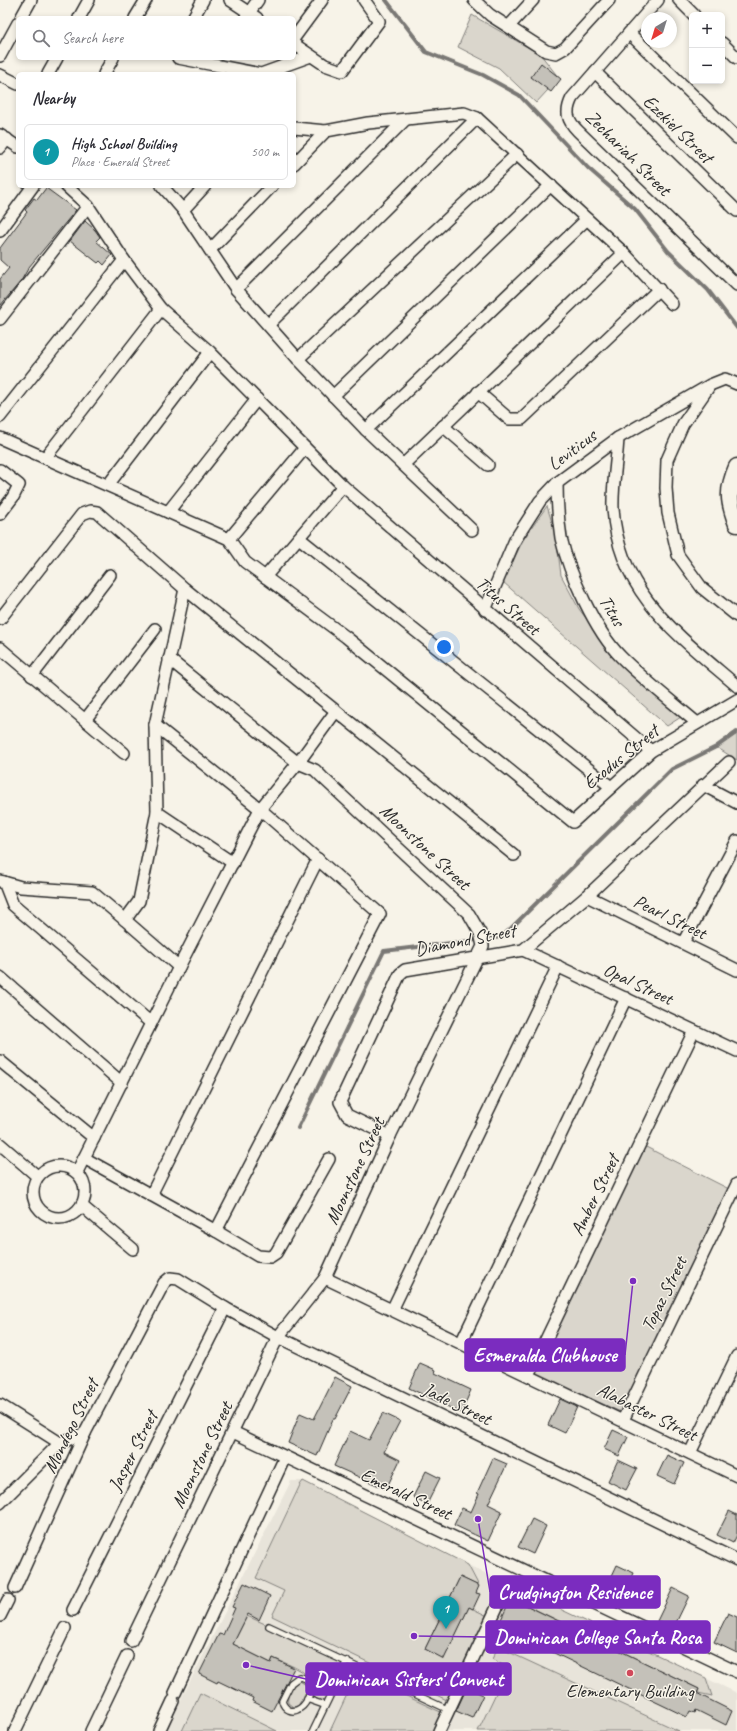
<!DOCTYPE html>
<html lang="en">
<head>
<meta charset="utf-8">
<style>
  body { margin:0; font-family:Caveat,sans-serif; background:#f7f7f7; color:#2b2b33 }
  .controls { position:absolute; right:12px; top:12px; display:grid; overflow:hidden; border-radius:6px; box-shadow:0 2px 6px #0003 }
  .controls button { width:36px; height:36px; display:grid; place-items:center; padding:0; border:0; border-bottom:1px solid #e1e1e2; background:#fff; color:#2b2b33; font:20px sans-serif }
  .compass { position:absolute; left:641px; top:12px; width:36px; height:36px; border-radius:50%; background:#fff; box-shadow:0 2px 6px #0003; rotate:218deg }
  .you { position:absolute; left:444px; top:647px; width:14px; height:14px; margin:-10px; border:3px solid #fff; border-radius:50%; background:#1a73e8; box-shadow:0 0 0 6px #1a73e833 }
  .badge { display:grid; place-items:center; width:26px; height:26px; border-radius:50%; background:#d1495b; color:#fff; font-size:13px; font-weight:700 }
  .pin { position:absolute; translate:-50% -33px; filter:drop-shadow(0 1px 2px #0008) }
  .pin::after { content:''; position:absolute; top:21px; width:14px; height:12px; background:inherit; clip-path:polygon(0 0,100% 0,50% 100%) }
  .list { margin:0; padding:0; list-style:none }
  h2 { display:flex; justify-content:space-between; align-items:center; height:52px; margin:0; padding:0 16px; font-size:17px }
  h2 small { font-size:13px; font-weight:400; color:#7c7c81 }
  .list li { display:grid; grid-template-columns:26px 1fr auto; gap:12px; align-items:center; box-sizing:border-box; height:56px; margin:0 8px 8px; padding:0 8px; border:1px solid #e1e1e2; border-radius:6px }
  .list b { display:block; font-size:15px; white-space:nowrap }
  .list p { margin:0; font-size:13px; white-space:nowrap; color:#7c7c81 }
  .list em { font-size:13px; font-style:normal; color:#7c7c81 }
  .icon { flex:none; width:22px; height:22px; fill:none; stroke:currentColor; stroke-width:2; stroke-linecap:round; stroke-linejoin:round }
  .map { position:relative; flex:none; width:737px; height:1731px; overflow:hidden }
  .search { position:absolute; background:#fff; box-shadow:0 2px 6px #0003; left:16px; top:16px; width:280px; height:44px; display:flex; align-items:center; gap:10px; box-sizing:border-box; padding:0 14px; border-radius:6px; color:#7c7c81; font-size:15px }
  .panel { position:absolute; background:#fff; box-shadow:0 2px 6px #0003; left:16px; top:72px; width:280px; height:116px; border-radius:6px }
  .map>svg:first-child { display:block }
  .built { fill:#e8e4da }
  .green { fill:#dad6cc; stroke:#82807c }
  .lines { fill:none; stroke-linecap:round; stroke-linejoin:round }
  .stream { stroke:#7a7874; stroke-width:4 }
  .building { fill:#c4c1b9; stroke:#2b2b2b }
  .lane-casing { stroke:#2b2b2b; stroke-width:8 }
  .street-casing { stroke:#2b2b2b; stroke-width:14 }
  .secondary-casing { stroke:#2b2b2b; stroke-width:19 }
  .lane { stroke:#f7f3e8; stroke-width:5.5 }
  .street { stroke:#f7f3e8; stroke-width:11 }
  .secondary { stroke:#f7f3e8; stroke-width:16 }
  .poi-dot { fill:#d1495b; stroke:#f7f3e8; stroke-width:1.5 }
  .labels { text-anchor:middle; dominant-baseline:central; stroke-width:3; stroke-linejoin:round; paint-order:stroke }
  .street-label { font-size:19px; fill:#2b2b2b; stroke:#f7f3e8 }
  .poi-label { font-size:19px; fill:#2b2b2b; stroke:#f7f3e8 }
  .leader { fill:none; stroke:#7b2cbf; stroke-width:1.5 }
  .callout-dot { fill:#7b2cbf; stroke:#f7f3e8; stroke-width:1.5 }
  .callout { fill:#7b2cbf; stroke:#7b2cbf; stroke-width:1.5 }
  .callout-label { font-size:20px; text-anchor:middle; font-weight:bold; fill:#fff }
</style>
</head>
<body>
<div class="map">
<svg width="737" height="1731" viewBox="0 0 737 1731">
  <rect width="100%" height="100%" fill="#f7f3e8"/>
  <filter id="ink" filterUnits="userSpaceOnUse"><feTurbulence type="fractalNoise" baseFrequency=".025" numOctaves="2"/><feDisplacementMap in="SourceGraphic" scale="8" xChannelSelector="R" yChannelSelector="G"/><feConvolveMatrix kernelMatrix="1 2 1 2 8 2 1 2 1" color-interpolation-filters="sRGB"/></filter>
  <g filter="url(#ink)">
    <polygon class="built" points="291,1481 303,1481 468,1565 737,1693 737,1731 165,1731"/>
    <g class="green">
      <polygon points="472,15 541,55 559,78 536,103 499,68 458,47"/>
      <polygon points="547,506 556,536 561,575 579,609 617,659 681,717 667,726 503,582 523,540"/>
      <polygon points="737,734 737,760 716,747"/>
      <polygon points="644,1146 731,1190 623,1413 534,1373"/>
      <polygon points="303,1481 468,1565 479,1586 460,1577 425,1649 444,1658 469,1607 494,1619 453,1703 272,1616 284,1591 256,1578 300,1485"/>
      <polygon points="526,1593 706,1678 712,1696 698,1693 699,1689 522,1603"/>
      <path d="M 247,1616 L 349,1661 L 343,1675 L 337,1673 L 325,1697 L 330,1700 L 329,1705 L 313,1697 C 323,1675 289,1665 273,1658 L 271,1663 L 233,1644 Z"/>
      <polygon points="498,1647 679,1731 478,1731 508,1668 492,1659"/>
      <polygon points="357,1673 447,1715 439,1731 330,1731"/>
      <path d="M 300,1681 L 306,1685 L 307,1690 L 298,1706 L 293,1707 L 288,1703 C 286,1696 293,1683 300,1681 Z"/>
      <polygon points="200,1693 277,1731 182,1731"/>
    </g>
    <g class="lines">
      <g class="stream">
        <polyline points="386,0 426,52 483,75 519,95 588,168 635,209 668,251 708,290 737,328"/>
        <polyline points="298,1128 384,951 502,937 672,769 716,747 737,732"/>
      </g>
    </g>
    <g class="building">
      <polygon points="541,63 561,79 551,92 531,77"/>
      <polygon points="46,188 76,210 29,267 21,281 0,306 0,279 9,268 0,260 0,248 27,212 25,210 34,198 37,200"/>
      <polygon points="85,221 95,230 100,237 96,241 112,255 104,265 100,261 98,263 70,241"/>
      <polygon points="420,1363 436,1370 435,1373 471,1390 461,1413 409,1388"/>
      <polygon points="335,1377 352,1386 335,1419 333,1419 317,1456 288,1443 300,1413 314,1419"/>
      <polygon points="560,1399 577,1407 565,1433 548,1425"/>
      <polygon points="383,1413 400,1421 384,1452 400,1460 386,1489 334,1466 350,1431 369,1440"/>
      <polygon points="613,1430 628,1437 619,1456 604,1449"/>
      <polygon points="667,1455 684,1463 674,1484 657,1476"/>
      <polygon points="493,1458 507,1464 488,1504 502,1511 488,1541 454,1525 462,1508 471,1512 479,1494 477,1493"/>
      <polygon points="618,1460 637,1469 626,1490 608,1481"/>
      <polygon points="426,1471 440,1478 427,1504 413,1497"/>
      <polygon points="729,1511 737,1515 737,1535 733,1543 717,1535"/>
      <polygon points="532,1519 546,1526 533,1554 518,1547"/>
      <polygon points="617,1565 634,1573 621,1602 603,1595"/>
      <polygon points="460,1577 479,1586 476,1593 480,1594 473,1609 469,1607 444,1659 425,1649"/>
      <polygon points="244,1583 270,1596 259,1620 248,1614 233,1644 271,1663 273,1658 294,1668 272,1711 252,1701 253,1698 218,1681 217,1683 199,1674 219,1634 223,1635 235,1608 232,1607"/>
      <polygon points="673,1588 689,1596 673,1629 657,1621"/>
      <polygon points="511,1598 699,1689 697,1693 702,1696 732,1711 726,1725 696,1710 695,1713 690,1711 687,1717 498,1626"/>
      <polygon points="728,1613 737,1617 737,1653 714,1642"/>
      <polygon points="467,1687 483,1695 472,1718 456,1711"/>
    </g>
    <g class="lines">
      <g class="lane-casing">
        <g id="lane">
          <polyline points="269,1626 449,1710"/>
          <path d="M 299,1677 C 322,1678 305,1717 289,1710 C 285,1708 283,1705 282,1701 L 291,1683 Z"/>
          <polyline points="307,1699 324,1705"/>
          <polyline points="313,1731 347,1661"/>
        </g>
      </g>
      <g class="street-casing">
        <g id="street">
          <polyline points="230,0 257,18"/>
          <polyline points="474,0 490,15 546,51 556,53 565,48 609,0"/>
          <path d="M 658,0 L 572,98 C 565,112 567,120 578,131 L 737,285"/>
          <polyline points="679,0 694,15"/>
          <polyline points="246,17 258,0"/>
          <polyline points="21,18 31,0"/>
          <polyline points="79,18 89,0"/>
          <polyline points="135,18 146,0"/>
          <polyline points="193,18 203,0"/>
          <polyline points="509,26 533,0"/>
          <polyline points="629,33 737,138"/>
          <polyline points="294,38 322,0"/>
          <polyline points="722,43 737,58"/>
          <polyline points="294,44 325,65 342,71 379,21 364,0"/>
          <polyline points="0,56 18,23"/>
          <polyline points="178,58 261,74 311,56"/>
          <polyline points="595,72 737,211"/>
          <polyline points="48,74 57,58"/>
          <polyline points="104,74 113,58"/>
          <polyline points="0,75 18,84"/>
          <polyline points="294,128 326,131 368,123 464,113 477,118 624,253 672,304"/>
          <polyline points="0,135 18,147"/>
          <polyline points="0,148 7,139"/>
          <polyline points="294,164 326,131"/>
          <polyline points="66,186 88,206 124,260 161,309 210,352 343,486 651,751"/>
          <polyline points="162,186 183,210 236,289 298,359 366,430 472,530"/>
          <polyline points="183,210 205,186"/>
          <polyline points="0,231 33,186"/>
          <polyline points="210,250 272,186"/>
          <polyline points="236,289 406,119"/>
          <polyline points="0,319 88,206"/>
          <polyline points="268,325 477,118"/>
          <polyline points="298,359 517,154"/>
          <polyline points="708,388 683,424 667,460 666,488 668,513 678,555 702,588 737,616"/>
          <polyline points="478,392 509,419 522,419 659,289"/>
          <polyline points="333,396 551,185"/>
          <polyline points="0,417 124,260"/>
          <polyline points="443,426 488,465"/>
          <polyline points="366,430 587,219"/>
          <polyline points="0,438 229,539 245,562 346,637 573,822 651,751 737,700"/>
          <path d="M 618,438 C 617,461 612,486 613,509 C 619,594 678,635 737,686"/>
          <polyline points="45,458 161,309"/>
          <polyline points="403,465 624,253"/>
          <polyline points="0,470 19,485 13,497 0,514"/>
          <path d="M 557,483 C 557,502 558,519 561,538 C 569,573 595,631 621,657 C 644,680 671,701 697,723"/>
          <polyline points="108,485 210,352"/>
          <polyline points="168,512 257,399"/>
          <polyline points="299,538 611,787"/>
          <polyline points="229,539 305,448"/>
          <polyline points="265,577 343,486"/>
          <polyline points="485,610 515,540 540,501 557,483 618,438 710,385 725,379 737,384"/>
          <polyline points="0,619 82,514 90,511 97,512 185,589"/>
          <polyline points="0,648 124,753"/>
          <polyline points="169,659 298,763 336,711 514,855"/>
          <polyline points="32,676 110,575"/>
          <polyline points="85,720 155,629"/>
          <polyline points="155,725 260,809 380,914 216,1231"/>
          <polyline points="703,785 737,803"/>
          <polyline points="157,812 233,863"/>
          <polyline points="0,881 21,887 92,892 125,920 139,901 157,812 155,725 185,589 336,711"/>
          <polyline points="4,882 13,905 151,1023"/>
          <polyline points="587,896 737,970"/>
          <polyline points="125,920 179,967"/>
          <polyline points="683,943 737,841"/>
          <polyline points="523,950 737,1051"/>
          <polyline points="0,977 122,1083"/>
          <polyline points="0,1061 94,1138"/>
          <polyline points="390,1136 347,1115 340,1102 400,974 405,970 523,950 587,896 729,762"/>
          <polyline points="0,1144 37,1176"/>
          <polyline points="84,1158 216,1231 258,1256 270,1257 276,1253 329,1159"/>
          <circle cx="59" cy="1192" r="26"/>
          <polyline points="77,1172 179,967 260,809 298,763 315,770 322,777 469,914 480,933 483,946 390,1136 325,1278 278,1337 131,1641"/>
          <polyline points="151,1195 318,859"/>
          <polyline points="82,1206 133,1249"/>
          <polyline points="325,1278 737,1476"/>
          <polyline points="392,1310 558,966"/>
          <polyline points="461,1343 626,998"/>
          <polyline points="529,1375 694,1031"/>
          <polyline points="0,1405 60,1443"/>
          <polyline points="623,1420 737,1184"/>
          <polyline points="233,1432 737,1672"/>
          <polyline points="690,1453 737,1356"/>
          <polyline points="0,1503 60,1443 85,1433"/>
          <polyline points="15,1588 85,1433 164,1283 170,1278 178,1279 225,1308 278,1337 737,1560"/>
          <polyline points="73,1610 225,1308"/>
          <polyline points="0,1616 8,1600"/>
          <polyline points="175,1693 285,1457"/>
          <polyline points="15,1731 65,1628"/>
          <polyline points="91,1731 127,1656"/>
          <polyline points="159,1731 173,1701"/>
          <polyline points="439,1731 506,1588"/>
        </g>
      </g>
      <g class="secondary-casing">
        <path id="secondary" d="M 737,467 C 727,490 728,501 737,524"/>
      </g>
      <use href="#lane" class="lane"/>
      <use href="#street" class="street"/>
      <use href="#secondary" class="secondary"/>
    </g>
  </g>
  <circle class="poi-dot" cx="630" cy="1673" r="4"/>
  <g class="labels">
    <g class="street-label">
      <text transform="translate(678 129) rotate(44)">Ezekiel Street</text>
      <text transform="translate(628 153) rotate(45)">Zechariah Street</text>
      <text transform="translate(572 450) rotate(-37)">Leviticus</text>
      <text transform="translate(508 606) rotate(41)">Titus Street</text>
      <text transform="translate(612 611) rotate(59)">Titus</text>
      <text transform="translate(621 757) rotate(-39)">Exodus Street</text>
      <text transform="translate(425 847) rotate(43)">Moonstone Street</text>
      <text transform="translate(670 917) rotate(26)">Pearl Street</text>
      <text transform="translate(465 940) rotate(-11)">Diamond Street</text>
      <text transform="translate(638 984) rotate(25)">Opal Street</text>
      <text transform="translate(355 1171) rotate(-65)">Moonstone Street</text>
      <text transform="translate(595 1195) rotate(-64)">Amber Street</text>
      <text transform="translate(664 1294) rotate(-64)">Topaz Street</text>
      <text transform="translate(457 1404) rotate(26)">Jade Street</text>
      <text transform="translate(647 1412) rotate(26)">Alabaster Street</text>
      <text transform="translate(71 1426) rotate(-64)">Mondego Street</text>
      <text transform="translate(133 1451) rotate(-63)">Jasper Street</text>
      <text transform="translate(202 1455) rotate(-64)">Moonstone Street</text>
      <text transform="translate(406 1494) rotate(25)">Emerald Street</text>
    </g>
    <g class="poi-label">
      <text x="630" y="1691">Elementary Building</text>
    </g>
  </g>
  <path class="leader" d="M633 1281L625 1355M478 1519L490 1592M414 1636L486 1637M246 1665L306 1679"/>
  <g class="callout-dot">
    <circle cx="633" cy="1281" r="4"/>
    <circle cx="478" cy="1519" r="4"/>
    <circle cx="414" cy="1636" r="4"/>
    <circle cx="246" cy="1665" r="4"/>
  </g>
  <g class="callout">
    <rect x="465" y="1339" width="160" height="32" rx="4"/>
    <rect x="490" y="1576" width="170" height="32" rx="4"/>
    <rect x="486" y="1621" width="224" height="32" rx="4"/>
    <rect x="306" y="1663" width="205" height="32" rx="4"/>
  </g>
  <g class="callout-label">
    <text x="545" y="1362">Esmeralda Clubhouse</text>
    <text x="575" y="1599">Crudgington Residence</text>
    <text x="598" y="1644">Dominican College Santa Rosa</text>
    <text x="409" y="1686">Dominican Sisters' Convent</text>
  </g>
</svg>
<div class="controls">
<button>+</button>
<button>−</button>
</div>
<svg class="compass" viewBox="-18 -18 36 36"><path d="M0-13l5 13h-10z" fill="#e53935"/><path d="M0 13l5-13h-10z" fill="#7c7c81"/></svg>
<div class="you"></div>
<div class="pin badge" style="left:446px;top:1629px;background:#0f9aa8">1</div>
<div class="search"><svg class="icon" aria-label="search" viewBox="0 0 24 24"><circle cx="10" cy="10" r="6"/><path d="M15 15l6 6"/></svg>Search here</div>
<section class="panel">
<h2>Nearby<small></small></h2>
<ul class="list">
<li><span class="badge" style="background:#0f9aa8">1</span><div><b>High School Building</b><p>Place · Emerald Street</p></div><em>500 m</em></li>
</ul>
</section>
</div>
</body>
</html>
